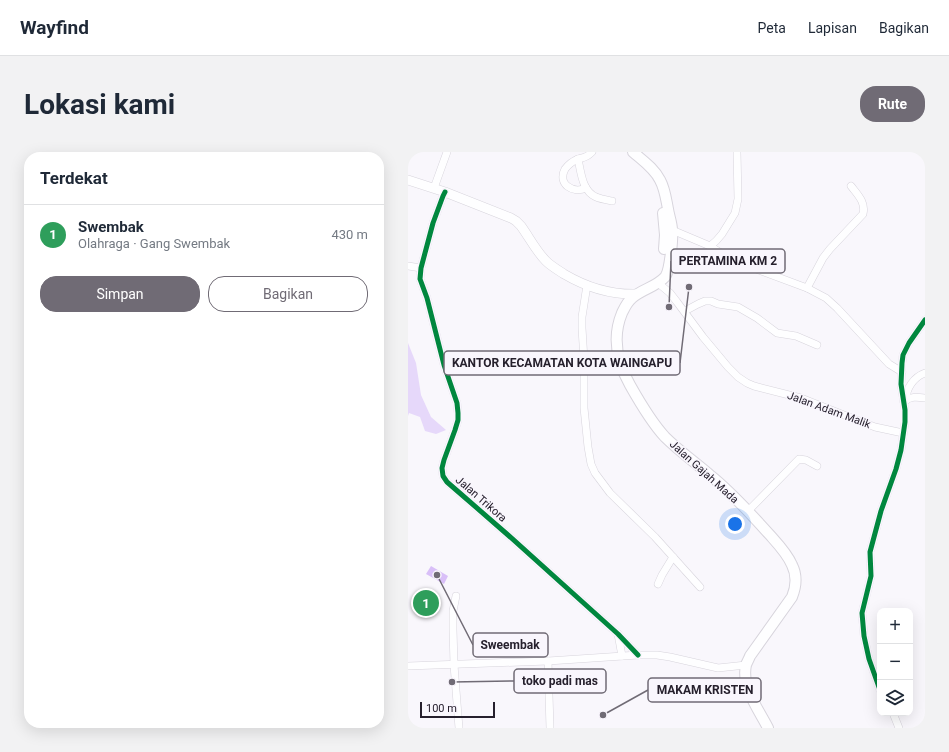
<!DOCTYPE html>
<html lang="id">
<head>
<meta charset="utf-8">
<style>
  body { margin:0; font-family:Roboto,sans-serif; background:#f2f2f3; color:#1f2937 }
  .controls { position:absolute; right:12px; bottom:12px; display:grid; overflow:hidden; border-radius:8px; box-shadow:0 4px 16px #0002 }
  .controls button { width:36px; height:36px; display:grid; place-items:center; padding:0; border:0; border-bottom:1px solid #e0e1e3; background:#fff; color:#1f2937; font:20px sans-serif }
  .scale { position:absolute; left:12px; bottom:10px; width:75px; box-sizing:border-box; padding-left:4px; border:2px solid #26202d; border-top:0; font-size:11px; line-height:14px; white-space:nowrap; color:#26202d; -webkit-text-stroke:3px #f9f6fd; paint-order:stroke }
  .you { position:absolute; left:327px; top:372px; width:14px; height:14px; margin:-10px; border:3px solid #fff; border-radius:50%; background:#1a73e8; box-shadow:0 0 0 6px #1a73e833 }
  .badge { display:grid; place-items:center; width:26px; height:26px; border-radius:50%; background:#706b75; color:#fff; font-size:13px; font-weight:700 }
  .pin { position:absolute; translate:-50% -50%; border:2px solid #fff; box-shadow:0 1px 4px #0006 }
  .list { margin:0; padding:0; list-style:none }
  h2 { display:flex; justify-content:space-between; align-items:center; height:52px; margin:0; padding:0 16px; font-size:17px }
  h2 small { font-size:13px; font-weight:400; color:#747a83 }
  .list li { display:grid; grid-template-columns:26px 1fr auto; gap:12px; align-items:center; box-sizing:border-box; height:60px; padding:0 16px; border-top:1px solid #e0e1e3 }
  .list b { display:block; font-size:15px; white-space:nowrap }
  .list p { margin:0; font-size:13px; white-space:nowrap; color:#747a83 }
  .list em { font-size:13px; font-style:normal; color:#747a83 }
  .actions { display:flex; gap:8px; padding:12px 16px }
  .actions a { flex:1; padding:9px 0; border:1px solid #706b75; border-radius:16px; text-align:center; font-size:14px; color:#706b75 }
  .actions .main { background:#706b75; color:#fff }
  .icon { flex:none; width:22px; height:22px; fill:none; stroke:currentColor; stroke-width:2; stroke-linecap:round; stroke-linejoin:round }
  .map { position:relative; flex:none; width:517px; height:576px; overflow:hidden; border-radius:16px }
  header { display:flex; align-items:center; gap:24px; box-sizing:border-box; height:56px; padding:0 20px; background:#fff; border-bottom:1px solid #e0e1e3 }
  header strong { font-size:19px }
  nav { display:flex; gap:22px; margin-inline-start:auto; font-size:14px }
  .intro { display:flex; align-items:center; justify-content:space-between; box-sizing:border-box; height:96px; padding:0 24px }
  h1 { margin:0; font-size:28px }
  .button { padding:10px 18px; border-radius:16px; background:#706b75; color:#fff; font-size:14px; font-weight:700 }
  main { display:flex; gap:24px; padding:0 24px }
  aside { flex:1; background:#fff; border-radius:16px; box-shadow:0 4px 16px #0002 }
  .map>svg:first-child { display:block }
  .green { fill:#e6d8fa }
  .water { fill:#d9bff8 }
  .lines { fill:none; stroke-linecap:round; stroke-linejoin:round }
  .minor-casing { stroke:#d7d4dc; stroke-width:8 }
  .major-casing { stroke:#d7d4dc; stroke-width:10 }
  .highway-casing { stroke:#d7d4dc; stroke-width:12 }
  .minor { stroke:#fefeff; stroke-width:7 }
  .major { stroke:#fefeff; stroke-width:9 }
  .highway { stroke:#fefeff; stroke-width:10 }
  .cycleway-casing { stroke:#f9f6fd; stroke-width:8 }
  .cycleway { stroke:#00873e; stroke-width:5 }
  .labels { text-anchor:middle; dominant-baseline:central; stroke-width:3; stroke-linejoin:round; paint-order:stroke }
  .street-label { font-size:11px; fill:#26202d; stroke:#f9f6fd }
  .leader { fill:none; stroke:#706b75; stroke-width:1.5 }
  .callout-dot { fill:#706b75; stroke:#f9f6fd; stroke-width:1.5 }
  .callout { fill:#f9f6fd; stroke:#706b75; stroke-width:1.5 }
  .callout-label { font-size:12px; text-anchor:middle; font-weight:bold; fill:#26202d }
</style>
</head>
<body>
<header>
<strong>Wayfind</strong>
<nav><a>Peta</a><a>Lapisan</a><a>Bagikan</a></nav>
</header>
<div class="intro"><h1>Lokasi kami</h1><a class="button">Rute</a></div>
<main>
<aside>
<h2>Terdekat<small></small></h2>
<ul class="list">
<li><span class="badge" style="background:#2e9e5b">1</span><div><b>Swembak</b><p>Olahraga · Gang Swembak</p></div><em>430 m</em></li>
</ul>
<div class="actions"><a class="main">Simpan</a><a>Bagikan</a></div>
</aside>
<div class="map">
<svg width="517" height="576" viewBox="0 0 517 576">
  <rect width="100%" height="100%" fill="#f9f7fc"/>
  <polygon class="green" points="0,191 8,211 13,243 23,265 38,278 28,282 17,279 12,265 1,261 0,264"/>
  <polygon class="water" points="23,414 40,424 36,432 18,422"/>
  <g class="lines">
    <g class="minor-casing">
      <g id="minor">
        <path d="M 170,7 C 173,20 174,39 188,45 C 193,47 199,48 204,49"/>
        <polyline points="26,36 39,0"/>
        <path d="M 178,36 C 165,42 149,32 157,17 C 160,13 165,9 170,7 C 173,6 176,6 179,4 C 181,3 183,1 184,0"/>
        <polyline points="37,40 35,44 25,71 13,116 12,127 19,146 36,213 49,251 50,261 50,268 47,278 36,308 34,316 35,324 39,330 54,343 100,383 210,482 230,503"/>
        <polyline points="264,78 302,94 324,108 399,136 418,146 429,156 481,212 494,220"/>
        <polyline points="302,94 308,89 314,82 327,61 330,47 329,0"/>
        <polyline points="0,114 13,116"/>
        <polyline points="250,131 262,141 269,150 295,185 320,215 330,225 339,231 346,234 393,246 446,267 467,275 495,281"/>
        <polyline points="179,133 174,165 174,176 176,208 176,256 180,295 183,312 187,321 202,341 247,385 292,435"/>
        <path d="M 399,136 L 415,106 L 422,97 L 455,62 C 458,50 449,42 443,34"/>
        <polyline points="277,159 290,152 297,149 303,149 310,152 330,155 349,166 369,181 388,184 409,193"/>
        <path d="M 498,248 C 498,236 506,225 517,221"/>
        <path d="M 496,250 C 502,244 509,245 517,246"/>
        <polyline points="340,359 391,307 398,308 409,314"/>
        <polyline points="250,432 254,423 265,405"/>
        <polyline points="48,444 45,459 45,477 46,513 51,576"/>
        <polyline points="210,482 214,504"/>
        <polyline points="140,509 142,576"/>
        <polyline points="0,514 140,509 230,503 249,503 262,505 310,516 338,513"/>
        <polyline points="472,538 461,507 456,484 454,461 463,424 462,400 473,359 488,317 493,298 497,270 497,258 493,232 494,211 495,203 501,191 517,168"/>
        <polyline points="485,561 491,576"/>
      </g>
    </g>
    <g class="major-casing">
      <path id="major" d="M 0,28 L 37,40 L 103,66 L 108,69 L 113,74 C 121,85 128,99 138,109 C 143,114 150,118 156,122 C 178,135 204,143 230,142"/>
    </g>
    <g class="highway-casing">
      <g id="highway">
        <path d="M 225,0 C 234,8 246,16 252,28 C 257,37 258,47 260,57 C 261,64 264,71 264,78 C 265,86 262,119 257,125 C 248,135 234,137 224,146 C 219,150 217,155 214,161 C 204,185 209,210 222,233 C 231,249 244,271 257,285 C 271,299 288,311 303,324 C 324,341 343,362 361,382 C 369,391 379,401 384,413 C 389,423 388,435 384,445 L 342,504 C 341,507 339,510 338,513 C 333,535 351,558 360,576"/>
        <polyline points="255,61 257,83 256,97"/>
      </g>
    </g>
    <use href="#minor" class="minor"/>
    <use href="#major" class="major"/>
    <use href="#highway" class="highway"/>
    <g class="cycleway-casing">
      <g id="cycleway">
        <polyline points="37,40 35,44 25,71 13,116 12,127 19,146 36,213 49,251 50,261 50,268 47,278 36,308 34,316 35,324 39,330 54,343 100,383 210,482 230,503"/>
        <polyline points="472,538 461,507 456,484 454,461 463,424 462,400 473,359 488,317 493,298 497,270 497,258 493,232 494,211 495,203 501,191 517,168"/>
      </g>
    </g>
    <use href="#cycleway" class="cycleway"/>
  </g>
  <g class="labels">
    <g class="street-label">
      <text transform="translate(421 258) rotate(20)">Jalan Adam Malik</text>
      <text transform="translate(296 320) rotate(42)">Jalan Gajah Mada</text>
      <text transform="translate(73 347) rotate(41)">Jalan Trikora</text>
    </g>
  </g>
  <path class="leader" d="M261 155L263 109M281 135L272 211M29 423L65 493M44 530L106 529M195 563L240 538"/>
  <g class="callout-dot">
    <circle cx="261" cy="155" r="4"/>
    <circle cx="281" cy="135" r="4"/>
    <circle cx="29" cy="423" r="4"/>
    <circle cx="44" cy="530" r="4"/>
    <circle cx="195" cy="563" r="4"/>
  </g>
  <g class="callout">
    <rect x="263" y="97" width="114" height="24" rx="4"/>
    <rect x="36" y="199" width="236" height="24" rx="4"/>
    <rect x="65" y="481" width="75" height="24" rx="4"/>
    <rect x="106" y="517" width="92" height="24" rx="4"/>
    <rect x="240" y="526" width="113" height="24" rx="4"/>
  </g>
  <g class="callout-label">
    <text x="320" y="113">PERTAMINA KM 2</text>
    <text x="154" y="215">KANTOR KECAMATAN KOTA WAINGAPU</text>
    <text x="102" y="497">Sweembak</text>
    <text x="152" y="533">toko padi mas</text>
    <text x="297" y="542">MAKAM KRISTEN</text>
  </g>
</svg>
<div class="controls">
<button>+</button>
<button>−</button>
<button><svg class="icon" aria-label="layers" viewBox="0 0 24 24"><path d="M12 4l9 5-9 5-9-5zM3 14l9 5 9-5"/></svg></button>
</div>
<div class="scale">100 m</div>
<div class="you"></div>
<div class="pin badge" style="left:18px;top:451px;background:#2e9e5b">1</div>
</div>
</main>
</body>
</html>
